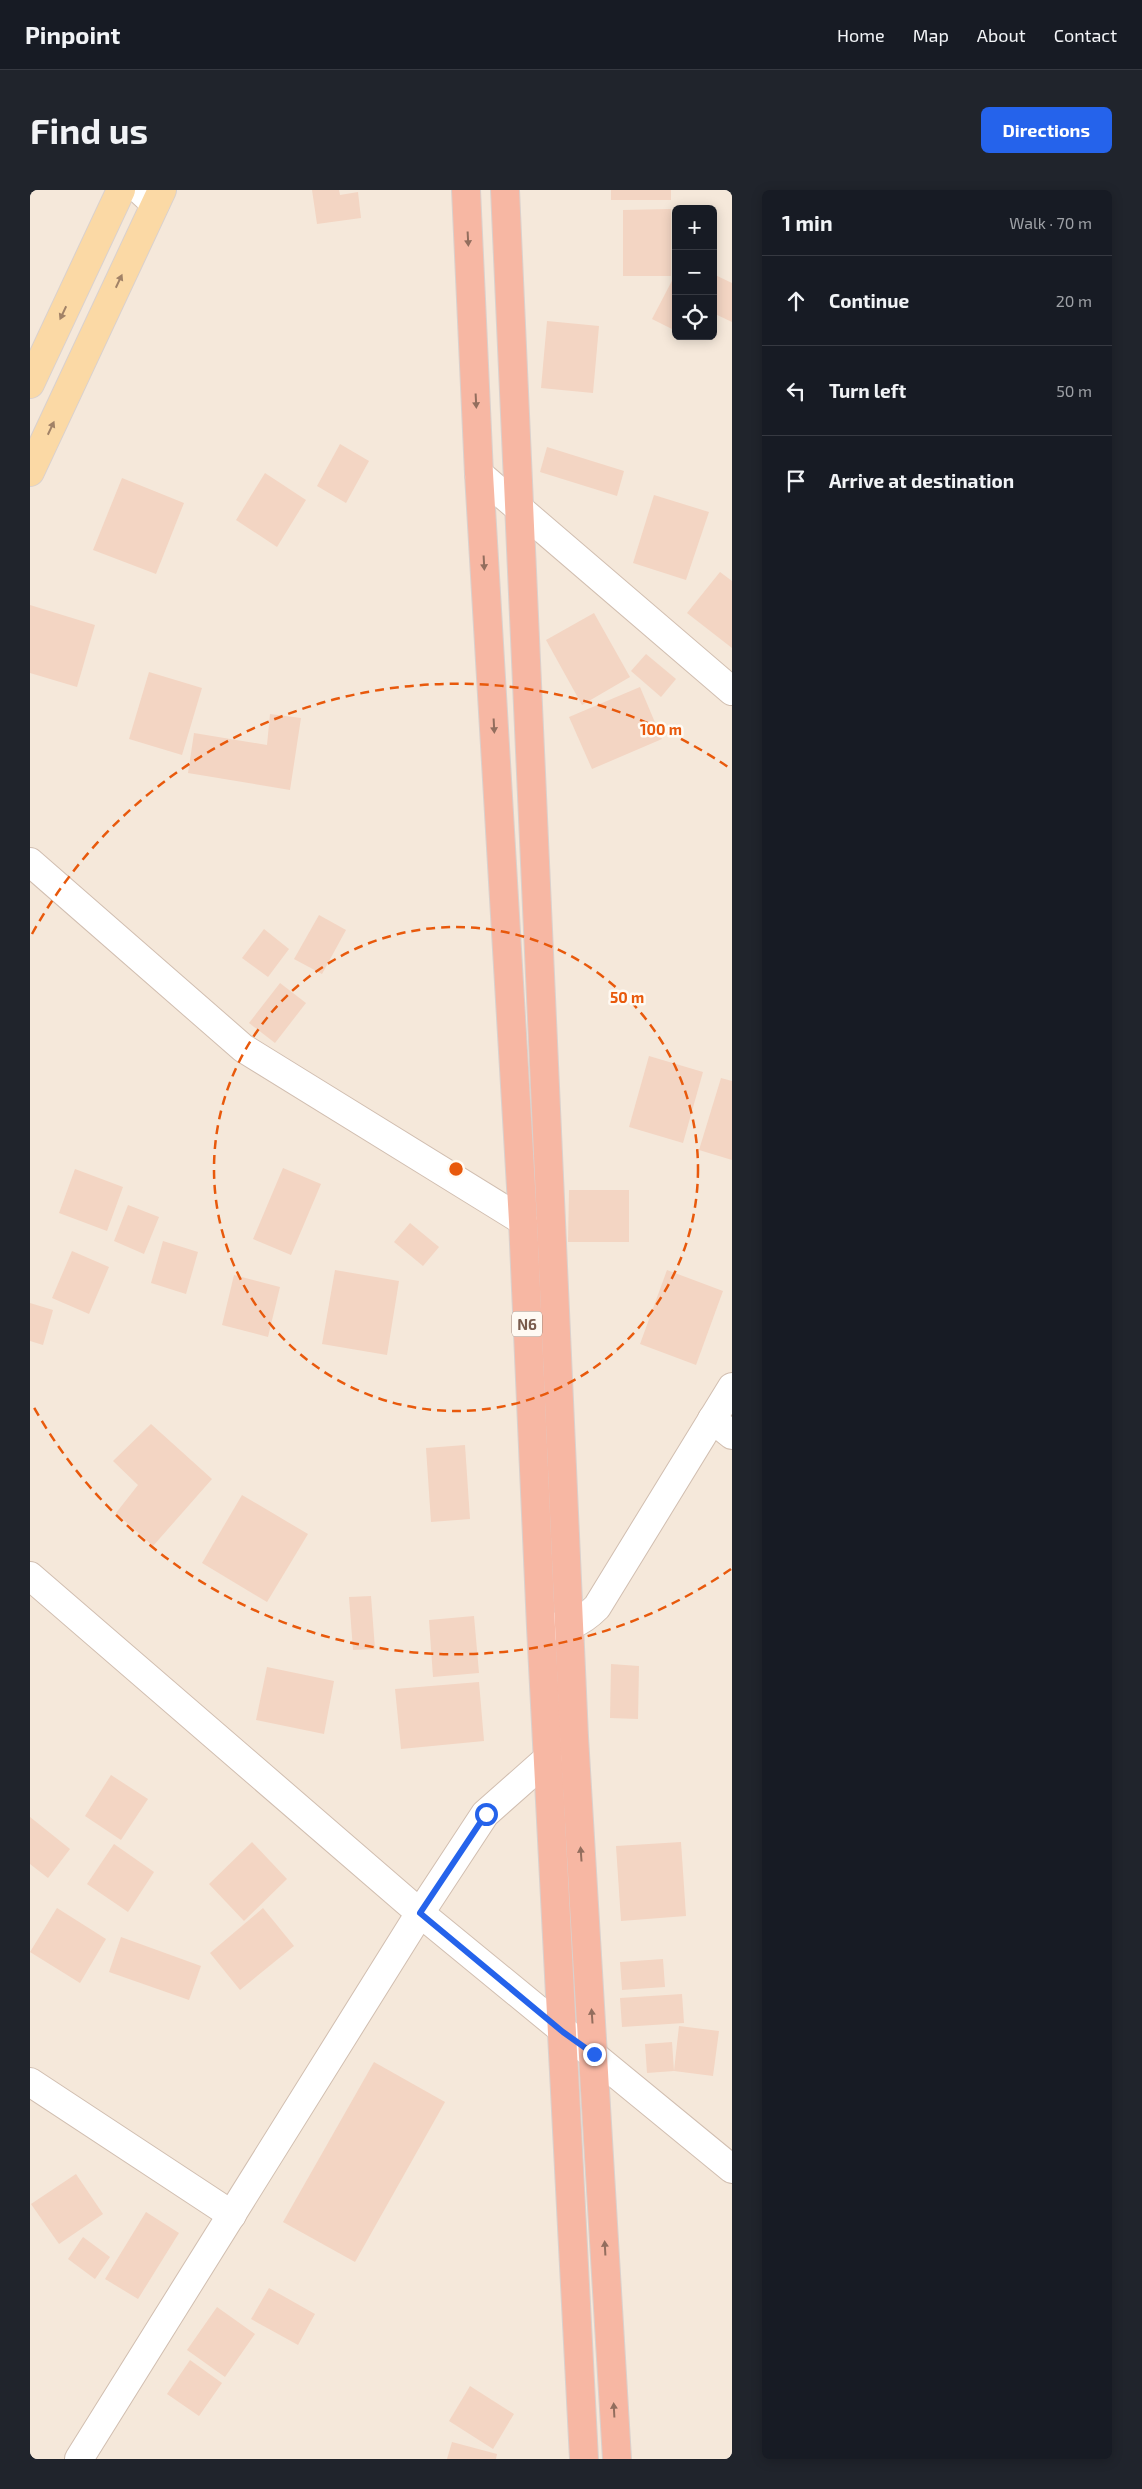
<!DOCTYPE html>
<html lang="en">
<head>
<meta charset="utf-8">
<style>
  body { margin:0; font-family:"Exo 2",sans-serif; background:#20242c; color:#f1f3f6 }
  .controls { position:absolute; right:15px; top:15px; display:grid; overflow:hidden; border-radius:8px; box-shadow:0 2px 12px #0003 }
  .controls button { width:45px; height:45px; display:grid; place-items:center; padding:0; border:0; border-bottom:1px solid #363941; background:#171b24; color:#f1f3f6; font:25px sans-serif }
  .stop { position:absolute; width:15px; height:15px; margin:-11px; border:4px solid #2563eb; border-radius:50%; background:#fff }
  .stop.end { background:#2563eb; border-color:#fff; box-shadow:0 1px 5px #0008 }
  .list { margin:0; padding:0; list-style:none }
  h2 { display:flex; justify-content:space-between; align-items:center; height:65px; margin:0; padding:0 20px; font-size:21px }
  h2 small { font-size:16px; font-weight:400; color:#9ea1a6 }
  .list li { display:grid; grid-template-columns:32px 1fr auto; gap:15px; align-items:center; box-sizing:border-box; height:90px; padding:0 20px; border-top:1px solid #363941 }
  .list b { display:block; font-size:19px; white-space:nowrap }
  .list em { font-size:16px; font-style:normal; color:#9ea1a6 }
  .icon { flex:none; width:28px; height:28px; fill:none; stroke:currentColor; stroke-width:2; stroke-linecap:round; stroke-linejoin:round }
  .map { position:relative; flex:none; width:702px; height:2269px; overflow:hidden; border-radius:8px }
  header { display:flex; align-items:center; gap:30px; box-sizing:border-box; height:70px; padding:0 25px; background:#171b24; border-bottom:1px solid #363941 }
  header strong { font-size:24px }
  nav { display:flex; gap:28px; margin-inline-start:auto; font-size:18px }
  .intro { display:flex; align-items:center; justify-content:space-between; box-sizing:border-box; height:120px; padding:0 30px }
  h1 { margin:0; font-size:35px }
  .button { padding:12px 22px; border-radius:8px; background:#2563eb; color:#fff; font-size:18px; font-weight:700 }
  main { display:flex; gap:30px; padding:0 30px }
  aside { flex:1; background:#171b24; border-radius:8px; box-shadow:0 2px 12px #0003 }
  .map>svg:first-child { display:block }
  .residential { fill:#f5e8da; fill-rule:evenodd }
  .building { fill:#f3d5c3 }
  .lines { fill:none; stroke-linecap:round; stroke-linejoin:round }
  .minor-casing { stroke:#d1beb0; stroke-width:30 }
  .major-casing { stroke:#dad1cd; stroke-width:30 }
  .highway-casing { stroke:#dad1cd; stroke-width:30 }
  .minor { stroke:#fff; stroke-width:28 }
  .major { stroke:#fbd9a5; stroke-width:28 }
  .highway { stroke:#f7b7a3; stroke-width:28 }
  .oneway { fill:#936e5e }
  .oneway2 { fill:#a18267 }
  .route { stroke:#2563eb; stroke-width:6 }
  .ring { fill:none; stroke:#e8590c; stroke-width:2.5; stroke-dasharray:9 6 }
  .labels { text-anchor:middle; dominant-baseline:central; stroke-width:5; stroke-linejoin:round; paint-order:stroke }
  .shield { fill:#fffaf3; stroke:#a28b7f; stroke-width:1 }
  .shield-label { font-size:15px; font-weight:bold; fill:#7a5c4d }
  .centre { fill:#e8590c; stroke:#fffaf3; stroke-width:2.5 }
  .ring-label { font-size:15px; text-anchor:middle; font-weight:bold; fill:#e8590c; stroke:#fffaf3; stroke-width:5; stroke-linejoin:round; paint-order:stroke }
</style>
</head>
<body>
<header>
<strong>Pinpoint</strong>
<nav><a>Home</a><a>Map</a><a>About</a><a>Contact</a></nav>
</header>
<div class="intro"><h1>Find us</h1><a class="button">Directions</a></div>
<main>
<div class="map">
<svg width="702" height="2269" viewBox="0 0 702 2269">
  <rect width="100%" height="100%" fill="#fdf6ec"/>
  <path class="residential" d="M 0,0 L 702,0 L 702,2269 L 0,2269 ZM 646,19 L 683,19 L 683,146 L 646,146 Z"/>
  <g class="building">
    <polygon points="282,0 309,0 310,5 328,2 331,28 287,34"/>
    <rect x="581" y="0" width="60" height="10"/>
    <polygon points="641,19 641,86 593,86 593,20"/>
    <polygon points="646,83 646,141 622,129"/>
    <polygon points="683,84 702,93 702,132 683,123"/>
    <polygon points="517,131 569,136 563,203 511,198"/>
    <polygon points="310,254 339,271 316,313 287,296"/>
    <polygon points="517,257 594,281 587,306 510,282"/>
    <polygon points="235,283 276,310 247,357 206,330"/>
    <polygon points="92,288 154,313 126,384 63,360"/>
    <polygon points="624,305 679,322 656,390 603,373"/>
    <polygon points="690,382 702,391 702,458 657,423"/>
    <polygon points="0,415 65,435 47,497 0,483"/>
    <polygon points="564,423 600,487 552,515 516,450"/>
    <polygon points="616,464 646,489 631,507 601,481"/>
    <polygon points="119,482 172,498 152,565 99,549"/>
    <polygon points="610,497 632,549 562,579 539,527"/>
    <polygon points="240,524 271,528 260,600 158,583 164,543 237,555"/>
    <polygon points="289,725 316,740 292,784 264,769"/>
    <polygon points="234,739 259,759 238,787 212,768"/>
    <polygon points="250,793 276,813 245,853 219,833"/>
    <polygon points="619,866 673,882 653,953 599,937"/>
    <polygon points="691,888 702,891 702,970 669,960"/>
    <polygon points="253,978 291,994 261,1065 223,1049"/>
    <polygon points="45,979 93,997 77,1041 29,1023"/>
    <polygon points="539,1000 599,1000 599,1052 538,1052"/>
    <polygon points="98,1015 129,1027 114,1064 84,1051"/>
    <polygon points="380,1033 409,1057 393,1076 364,1052"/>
    <polygon points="133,1051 168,1062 156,1104 121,1093"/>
    <polygon points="42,1061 79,1077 59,1124 22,1108"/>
    <polygon points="305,1080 369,1091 357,1165 292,1154"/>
    <polygon points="637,1080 693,1101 666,1175 610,1154"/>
    <polygon points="204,1085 250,1097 238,1147 192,1135"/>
    <polygon points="0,1113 23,1120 13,1155 0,1151"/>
    <polygon points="121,1234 182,1289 123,1356 86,1323 108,1295 83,1271"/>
    <polygon points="435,1255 440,1329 401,1332 396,1258"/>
    <polygon points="212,1305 278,1344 237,1412 172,1373"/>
    <polygon points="341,1406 345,1459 323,1460 319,1407"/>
    <polygon points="444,1426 449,1483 403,1487 399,1430"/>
    <polygon points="581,1474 609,1476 608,1529 580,1528"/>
    <polygon points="237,1477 304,1491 294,1544 226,1530"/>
    <polygon points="449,1492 454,1551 371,1559 365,1499"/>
    <polygon points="81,1585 118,1609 91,1650 55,1626"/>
    <polygon points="0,1627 40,1659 18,1688 0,1674"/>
    <polygon points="222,1652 257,1689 214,1731 179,1694"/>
    <polygon points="651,1652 656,1726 591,1731 586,1656"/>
    <polygon points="84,1654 124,1682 98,1722 57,1694"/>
    <polygon points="27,1718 76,1749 50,1793 0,1762"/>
    <polygon points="233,1718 264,1756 210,1800 180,1763"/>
    <polygon points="91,1747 171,1776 159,1810 79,1782"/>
    <polygon points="633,1769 635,1797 592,1800 590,1772"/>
    <polygon points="652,1804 654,1833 592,1837 590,1808"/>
    <polygon points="649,1836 689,1841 683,1886 644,1881 617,1883 615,1854 642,1852 644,1881"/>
    <polygon points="344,1872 415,1912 325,2072 253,2032"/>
    <polygon points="46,1984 73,2024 29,2054 1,2014"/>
    <polygon points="116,2022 149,2043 108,2109 75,2089"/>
    <polygon points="53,2047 80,2067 65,2089 38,2069"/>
    <polygon points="239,2098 285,2124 268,2155 221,2129"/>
    <polygon points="187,2117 225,2144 195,2187 157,2160"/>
    <polygon points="160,2170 192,2193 169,2226 137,2204"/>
    <polygon points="440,2196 484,2224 463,2259 419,2231"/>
    <polygon points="422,2252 467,2264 466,2269 417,2269"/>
  </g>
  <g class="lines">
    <g class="minor-casing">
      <g id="minor">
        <polyline points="110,0 125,14"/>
        <polyline points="449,284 702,501"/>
        <polyline points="0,672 213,858 493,1031"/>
        <polyline points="682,1229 702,1245"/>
        <polyline points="0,1386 390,1723 702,1979"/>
        <path d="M 516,1437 C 540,1436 549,1435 567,1417 L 702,1197"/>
        <polyline points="0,1892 202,2025"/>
        <polyline points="49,2269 390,1723 455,1624 533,1555"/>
      </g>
    </g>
    <g class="major-casing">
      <g id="major">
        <polyline points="0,194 91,0"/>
        <polyline points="0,282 132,0"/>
      </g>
    </g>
    <g class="highway-casing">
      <g id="highway">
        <polyline points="436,0 449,284 493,1031 511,1437 554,2269"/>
        <polyline points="475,0 544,1547 587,2269"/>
      </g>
    </g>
    <use href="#minor" class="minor"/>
    <use href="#major" class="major"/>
    <use href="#highway" class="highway"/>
  </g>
  <defs><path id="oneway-solid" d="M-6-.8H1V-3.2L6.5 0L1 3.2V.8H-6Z" transform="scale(1.25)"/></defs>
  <g class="oneway">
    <use href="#oneway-solid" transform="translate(438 49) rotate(87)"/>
    <use href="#oneway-solid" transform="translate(446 211) rotate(87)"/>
    <use href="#oneway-solid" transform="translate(454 373) rotate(87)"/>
    <use href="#oneway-solid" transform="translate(464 536) rotate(87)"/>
    <use href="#oneway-solid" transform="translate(551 1664) rotate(-94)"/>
    <use href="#oneway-solid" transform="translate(562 1826) rotate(-94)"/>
    <use href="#oneway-solid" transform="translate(575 2058) rotate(-93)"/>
    <use href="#oneway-solid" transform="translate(584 2220) rotate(-93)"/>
  </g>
  <g class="oneway2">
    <use href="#oneway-solid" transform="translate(89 91) rotate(-65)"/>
    <use href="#oneway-solid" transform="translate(33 123) rotate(115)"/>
    <use href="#oneway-solid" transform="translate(21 238) rotate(-65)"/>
  </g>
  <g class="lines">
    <polyline class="route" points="456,1624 390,1723 533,1842 564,1864"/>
  </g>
  <g class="ring">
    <circle cx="426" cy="979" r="242"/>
    <path d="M701 1379A485 485 0 0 1 2 1214M2 744A485 485 0 0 1 701 579"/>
  </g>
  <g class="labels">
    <rect class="shield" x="482" y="1121.5" width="30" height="25" rx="4"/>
    <g class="shield-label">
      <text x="497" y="1134">N6</text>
    </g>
  </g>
  <circle cx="426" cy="979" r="8" class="centre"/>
  <g class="ring-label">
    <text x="631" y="545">100 m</text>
    <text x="597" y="813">50 m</text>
  </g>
</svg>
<div class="controls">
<button>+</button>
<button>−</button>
<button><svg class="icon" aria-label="locate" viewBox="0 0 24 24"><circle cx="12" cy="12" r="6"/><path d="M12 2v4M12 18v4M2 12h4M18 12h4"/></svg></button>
</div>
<div class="stop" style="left:456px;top:1624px"></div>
<div class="stop end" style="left:564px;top:1864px"></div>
</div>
<aside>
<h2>1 min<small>Walk · 70 m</small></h2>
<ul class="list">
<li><svg class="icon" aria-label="ahead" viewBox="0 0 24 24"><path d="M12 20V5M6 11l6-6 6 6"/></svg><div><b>Continue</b></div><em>20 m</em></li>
<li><svg class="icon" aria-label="left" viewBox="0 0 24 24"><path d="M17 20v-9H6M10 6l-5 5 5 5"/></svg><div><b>Turn left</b></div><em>50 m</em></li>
<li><svg class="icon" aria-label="arrive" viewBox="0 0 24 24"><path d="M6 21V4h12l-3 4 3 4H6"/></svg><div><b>Arrive at destination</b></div></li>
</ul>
</aside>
</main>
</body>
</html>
